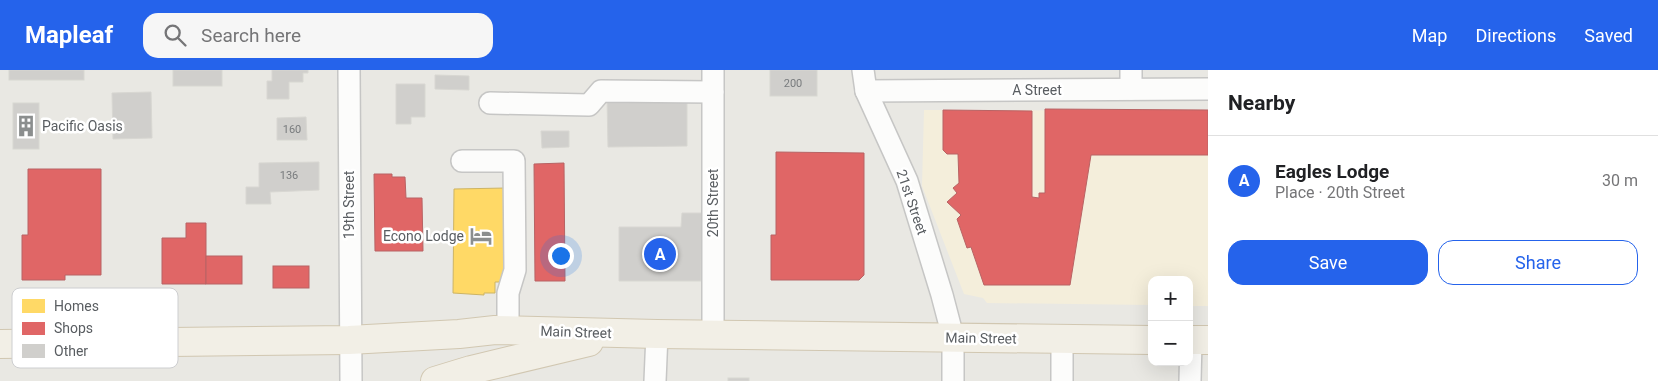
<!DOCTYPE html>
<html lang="en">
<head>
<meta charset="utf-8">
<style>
  body { margin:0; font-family:Roboto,sans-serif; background:#f6f6f6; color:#202124 }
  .controls { position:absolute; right:15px; bottom:15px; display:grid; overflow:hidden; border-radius:10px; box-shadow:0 5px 20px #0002 }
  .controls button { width:45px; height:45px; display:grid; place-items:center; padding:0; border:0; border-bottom:1px solid #e0e0e0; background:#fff; color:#202124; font:25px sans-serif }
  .you { position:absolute; left:560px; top:185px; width:18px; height:18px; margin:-12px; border:4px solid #fff; border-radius:50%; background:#1a73e8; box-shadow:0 0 0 8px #1a73e833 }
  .badge { display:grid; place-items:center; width:32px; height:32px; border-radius:50%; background:#2563eb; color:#fff; font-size:16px; font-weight:700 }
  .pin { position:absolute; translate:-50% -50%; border:2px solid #fff; box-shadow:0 1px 5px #0006 }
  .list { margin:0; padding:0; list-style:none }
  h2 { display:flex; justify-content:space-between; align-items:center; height:65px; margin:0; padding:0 20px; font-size:21px }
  h2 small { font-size:16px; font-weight:400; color:#757577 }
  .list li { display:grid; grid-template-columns:32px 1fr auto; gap:15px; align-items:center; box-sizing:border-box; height:90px; padding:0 20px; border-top:1px solid #e0e0e0 }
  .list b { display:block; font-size:19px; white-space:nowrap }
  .list p { margin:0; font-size:16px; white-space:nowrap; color:#757577 }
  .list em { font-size:16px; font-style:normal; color:#757577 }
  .actions { display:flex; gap:10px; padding:15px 20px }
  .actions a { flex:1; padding:11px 0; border:1px solid #2563eb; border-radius:15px; text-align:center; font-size:18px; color:#2563eb }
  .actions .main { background:#2563eb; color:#fff }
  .icon { flex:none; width:28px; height:28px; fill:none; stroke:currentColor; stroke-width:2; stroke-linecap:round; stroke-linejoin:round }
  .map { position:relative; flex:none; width:1208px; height:311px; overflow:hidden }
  header { display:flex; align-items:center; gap:30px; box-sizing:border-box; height:70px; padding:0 25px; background:#2563eb; color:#fff }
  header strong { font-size:24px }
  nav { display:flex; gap:28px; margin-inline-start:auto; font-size:18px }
  .search { width:350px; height:45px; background:#f6f6f6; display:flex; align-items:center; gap:12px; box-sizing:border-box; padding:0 18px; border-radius:15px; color:#757577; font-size:19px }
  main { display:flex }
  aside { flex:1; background:#fff }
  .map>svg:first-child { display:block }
  .commercial { fill:#f4eedb }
  .homes { fill:#ffd966; stroke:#cdb464 }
  .shops { fill:#e06666; stroke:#b86364 }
  .building { fill:#d0cfcc; stroke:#d8d7d2 }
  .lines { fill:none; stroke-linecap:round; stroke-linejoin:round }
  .minor-casing { stroke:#c6c6c5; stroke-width:24 }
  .major-casing { stroke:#d1c7b1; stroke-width:30 }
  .minor { stroke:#fcfcfb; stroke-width:21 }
  .major { stroke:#f2efe6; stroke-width:28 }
  .labels { text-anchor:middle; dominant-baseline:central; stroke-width:5; stroke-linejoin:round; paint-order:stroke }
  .number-label { font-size:11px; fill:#787b7d }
  .street-label { font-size:14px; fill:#595d61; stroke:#fff }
  .poi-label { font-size:14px; fill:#595d61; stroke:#fff; text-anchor:start }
  .key { fill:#fff; stroke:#cdced0; stroke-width:1 }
  .key-label { font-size:14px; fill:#595d61 }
</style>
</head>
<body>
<header>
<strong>Mapleaf</strong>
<div class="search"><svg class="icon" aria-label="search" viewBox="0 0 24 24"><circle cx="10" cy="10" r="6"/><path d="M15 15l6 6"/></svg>Search here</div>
<nav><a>Map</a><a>Directions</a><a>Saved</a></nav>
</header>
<main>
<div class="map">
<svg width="1208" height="311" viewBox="0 0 1208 311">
  <rect width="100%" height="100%" fill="#e9e8e3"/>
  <polygon class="commercial" points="924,40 1208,41 1208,236 1189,236 1189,210 1152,210 1152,235 987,233 983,228 964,224 922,116"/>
  <polygon class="homes" points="506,118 506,212 495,212 495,223 484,223 484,225 453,223 454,119"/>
  <g class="shops">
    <polygon points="1045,39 1208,40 1208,85 1091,85 1070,215 984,215 971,177 967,178 957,149 961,145 947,132 957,123 953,118 959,113 958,84 947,84 943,80 943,40 1032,41 1032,127 1039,128 1039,123 1045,123"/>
    <polygon points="776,82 864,83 864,205 859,210 771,210 771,165 776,165"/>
    <polygon points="564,93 565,211 535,211 534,94"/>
    <polygon points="28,99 101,99 101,205 65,205 65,210 22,210 22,165 28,165"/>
    <polygon points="374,104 392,104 392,107 405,107 406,128 422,128 423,181 375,181"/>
    <polygon points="186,153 206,153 206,214 162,214 162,168 186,168"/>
    <rect x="206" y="186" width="36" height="28"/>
    <rect x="273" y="196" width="36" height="22"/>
  </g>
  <g class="building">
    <rect x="9" y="0" width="75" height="10"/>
    <rect x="173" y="0" width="49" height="16"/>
    <polygon points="272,0 308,0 308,3 303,3 303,12 289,12 289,29 267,29 267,11 272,11"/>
    <rect x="770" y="0" width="47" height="26"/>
    <polygon points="435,5 469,6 469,20 435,19"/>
    <polygon points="396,14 425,14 425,47 411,47 411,54 396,54"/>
    <polygon points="151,22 152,68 113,69 112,23"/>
    <polygon points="687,25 687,76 608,77 607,27"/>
    <rect x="13" y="33" width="26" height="46"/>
    <polygon points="306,47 307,70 277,70 277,48"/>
    <polygon points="541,61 569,61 569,77 542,78"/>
    <polygon points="319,92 319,120 270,122 271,134 246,134 246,117 259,117 259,93"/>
    <polygon points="682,143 702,143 701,211 619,211 619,157 681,157"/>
    <rect x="728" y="308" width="21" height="3"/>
  </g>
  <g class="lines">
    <g class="minor-casing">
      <g id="minor">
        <polyline points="349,0 351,311"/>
        <polyline points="863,0 866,21 907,111 942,225 953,267 953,311"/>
        <polyline points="1131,19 1131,0"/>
        <polyline points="866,21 1208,19"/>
        <polyline points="490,33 589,35 601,21 713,22"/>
        <polyline points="462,91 514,91 515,200 508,223 508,260"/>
        <polyline points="713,265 713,0"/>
        <polyline points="655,311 657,264"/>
        <polyline points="1062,311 1062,269"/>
        <polyline points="1190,311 1191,270"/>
      </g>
    </g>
    <g class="major-casing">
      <g id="major">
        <polyline points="1189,270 1208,270"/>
        <polyline points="0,274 349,270 459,264 495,260 657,264 1152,270"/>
        <polyline points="435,311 471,300 589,272"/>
      </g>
    </g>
    <use href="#minor" class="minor"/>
    <use href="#major" class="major"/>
  </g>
  <defs>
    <g id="building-bare" transform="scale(1.725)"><path d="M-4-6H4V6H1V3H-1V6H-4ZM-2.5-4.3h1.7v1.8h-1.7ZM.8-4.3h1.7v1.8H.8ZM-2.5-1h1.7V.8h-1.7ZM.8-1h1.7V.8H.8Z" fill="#8b8e8e" stroke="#fff" stroke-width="2.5" paint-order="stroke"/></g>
    <g id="hotel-bare" transform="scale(1.725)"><path d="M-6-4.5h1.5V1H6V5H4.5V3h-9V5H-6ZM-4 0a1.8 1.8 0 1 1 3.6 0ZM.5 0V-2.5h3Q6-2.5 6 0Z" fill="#8b8e8e" stroke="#fff" stroke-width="2.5" paint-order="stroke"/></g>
  </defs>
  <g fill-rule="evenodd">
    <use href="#building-bare" x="26" y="56"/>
    <use href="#hotel-bare" x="481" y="166"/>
  </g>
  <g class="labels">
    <g class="number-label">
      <text x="793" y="13">200</text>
      <text x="292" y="59">160</text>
      <text x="289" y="105">136</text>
    </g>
    <g class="street-label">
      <text x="1037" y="20">A Street</text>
      <text transform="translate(912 132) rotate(71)">21st Street</text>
      <text transform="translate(713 133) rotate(-90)">20th Street</text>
      <text transform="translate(349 135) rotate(-90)">19th Street</text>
      <text transform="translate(576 262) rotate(2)">Main Street</text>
      <text transform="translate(981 268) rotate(1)">Main Street</text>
    </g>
    <g class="poi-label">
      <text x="42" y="56">Pacific Oasis</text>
      <text x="464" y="166" text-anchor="end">Econo Lodge</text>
    </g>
  </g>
  <rect x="12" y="218" width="166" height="80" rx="8" class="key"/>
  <rect x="22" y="229" width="23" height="14" fill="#ffd966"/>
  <rect x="22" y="252" width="23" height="13" fill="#e06666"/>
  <rect x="22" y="274" width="23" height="14" fill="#d0cfcc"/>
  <g class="key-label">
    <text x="54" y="241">Homes</text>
    <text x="54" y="263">Shops</text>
    <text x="54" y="286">Other</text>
  </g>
</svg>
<div class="controls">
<button>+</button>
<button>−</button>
</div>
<div class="you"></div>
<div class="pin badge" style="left:660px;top:184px">A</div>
</div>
<aside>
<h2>Nearby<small></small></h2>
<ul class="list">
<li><span class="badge">A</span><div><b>Eagles Lodge</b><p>Place · 20th Street</p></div><em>30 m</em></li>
</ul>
<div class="actions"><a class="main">Save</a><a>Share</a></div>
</aside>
</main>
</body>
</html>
